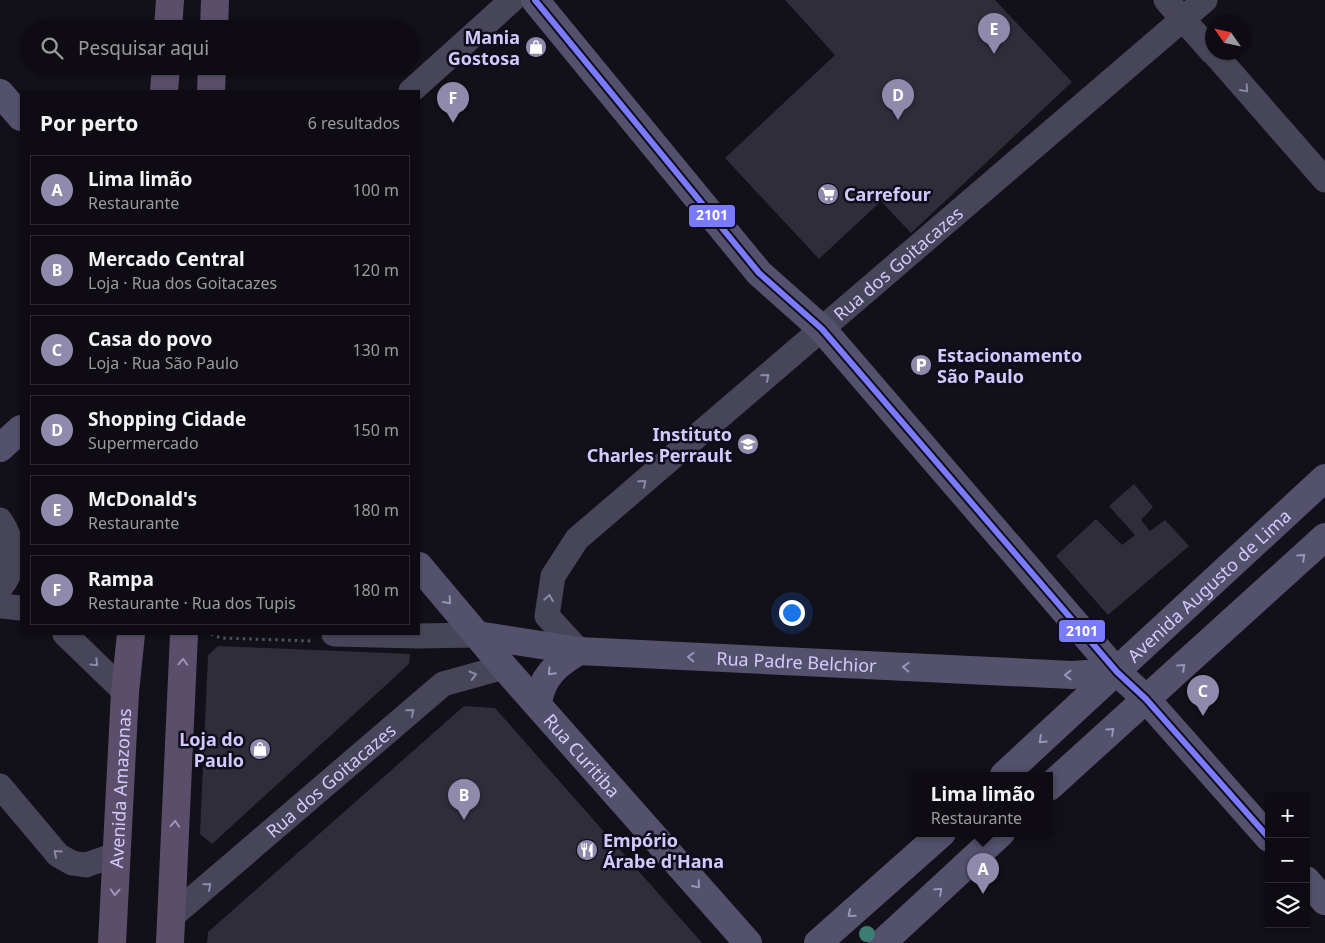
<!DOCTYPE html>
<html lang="pt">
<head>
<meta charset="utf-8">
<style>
  body { margin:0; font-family:"Noto Sans",sans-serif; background:#17151b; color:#f1f3f6 }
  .controls { position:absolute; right:15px; bottom:15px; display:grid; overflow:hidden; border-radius:0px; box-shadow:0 1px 4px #0004 }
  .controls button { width:45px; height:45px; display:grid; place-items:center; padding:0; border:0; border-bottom:1px solid #2e2c32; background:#0e0c12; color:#f1f3f6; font:25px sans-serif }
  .compass { position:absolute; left:1205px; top:15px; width:45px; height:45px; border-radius:50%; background:#0e0c12; box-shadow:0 1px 4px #0004; rotate:304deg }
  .you { position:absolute; left:791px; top:612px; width:18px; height:18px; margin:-12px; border:4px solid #fff; border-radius:50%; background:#1a73e8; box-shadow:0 0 0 8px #1a73e833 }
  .badge { display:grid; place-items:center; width:32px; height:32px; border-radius:50%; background:#8f89ac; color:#fff; font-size:16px; font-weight:700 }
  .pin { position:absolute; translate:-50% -41px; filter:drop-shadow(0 1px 2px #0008) }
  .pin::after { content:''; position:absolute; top:26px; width:18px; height:15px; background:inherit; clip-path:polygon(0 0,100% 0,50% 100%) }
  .popup { position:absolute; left:913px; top:772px; width:140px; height:65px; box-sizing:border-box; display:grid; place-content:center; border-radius:0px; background:#0e0c12; filter:drop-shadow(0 1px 4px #0005); font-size:16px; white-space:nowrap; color:#9b9b9f }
  .popup b { font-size:19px; color:#f1f3f6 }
  .popup::after { content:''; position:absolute; left:50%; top:100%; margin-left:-10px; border:10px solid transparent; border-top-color:#0e0c12 }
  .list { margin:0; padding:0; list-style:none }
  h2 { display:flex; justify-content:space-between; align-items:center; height:65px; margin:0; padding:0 20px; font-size:21px }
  h2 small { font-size:16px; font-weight:400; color:#9b9b9f }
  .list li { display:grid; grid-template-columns:32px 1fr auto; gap:15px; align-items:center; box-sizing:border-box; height:70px; margin:0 10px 10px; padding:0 10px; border:1px solid #2e2c32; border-radius:0px }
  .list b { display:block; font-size:19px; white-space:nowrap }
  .list p { margin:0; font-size:16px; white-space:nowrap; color:#9b9b9f }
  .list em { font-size:16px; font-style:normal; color:#9b9b9f }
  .icon { flex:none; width:28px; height:28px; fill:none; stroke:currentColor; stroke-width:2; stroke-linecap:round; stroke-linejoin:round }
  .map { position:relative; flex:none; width:1325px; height:943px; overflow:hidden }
  .search { position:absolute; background:#0e0c12; box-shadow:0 1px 4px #0004; left:20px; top:20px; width:400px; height:55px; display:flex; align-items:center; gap:12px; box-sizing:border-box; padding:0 18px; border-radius:28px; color:#9b9b9f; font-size:19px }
  .panel { position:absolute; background:#0e0c12; box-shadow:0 1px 4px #0004; left:20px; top:90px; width:400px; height:545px; border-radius:0px }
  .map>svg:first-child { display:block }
  .building { fill:#302d3b }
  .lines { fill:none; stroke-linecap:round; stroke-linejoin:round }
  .path { stroke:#4a5763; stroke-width:3; stroke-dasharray:2.5 4; stroke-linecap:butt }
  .street { stroke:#474559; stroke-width:25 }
  .secondary { stroke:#53516c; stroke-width:28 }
  .primary { stroke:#5a4e6a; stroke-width:28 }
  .bus-1-casing { stroke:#100c1c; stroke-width:10 }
  .bus-1 { stroke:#7a7afc; stroke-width:6 }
  .tree { fill:#3b7d72 }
  .oneway { stroke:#8c88aa }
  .oneway2 { stroke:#9994bb }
  .oneway3 { stroke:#9c92ba }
  .labels { text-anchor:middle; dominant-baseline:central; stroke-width:5; stroke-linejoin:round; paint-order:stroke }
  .poi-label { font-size:18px; font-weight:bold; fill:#d2cafc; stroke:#100c1c; text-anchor:end }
  .street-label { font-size:18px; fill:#d2cafc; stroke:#100c1c }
  .line-badge { stroke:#100c1c; stroke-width:2 }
  .badge-label { font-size:14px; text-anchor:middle; font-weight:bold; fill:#fff }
</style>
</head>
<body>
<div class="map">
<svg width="1325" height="943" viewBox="0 0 1325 943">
  <rect width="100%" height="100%" fill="#121018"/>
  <g class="building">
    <polygon points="785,0 995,0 1072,82 911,233 881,201 819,259 725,158 835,55"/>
    <polygon points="1134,484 1153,507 1141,520 1150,531 1165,520 1189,546 1108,615 1056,556 1096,519 1122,545 1135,535 1109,506"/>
    <polygon points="218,646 410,654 409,664 212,844 200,834 208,655"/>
    <polygon points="464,706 495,708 702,943 207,943 208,932"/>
  </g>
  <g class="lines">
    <polyline class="path" points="211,634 221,638 312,641"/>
    <g class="street">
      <polyline points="1166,0 1212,52"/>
      <polyline points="1213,52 1325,180"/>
      <polyline points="411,91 512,0"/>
      <path d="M 0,520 C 15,542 18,567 0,588"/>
      <polyline points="0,606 21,608"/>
      <polyline points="65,634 125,692"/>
      <polyline points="334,634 417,636 477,635"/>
      <path id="s1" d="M 579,651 L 547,616 L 553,576 L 577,539 L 1205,0"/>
      <polyline points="0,786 58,855 72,863 86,865 118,854"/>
      <path id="s2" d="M 171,917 L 443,684 L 504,667"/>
    </g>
    <g class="secondary">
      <polyline points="535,0 759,273 822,329 1117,672 1146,699 1269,838"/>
      <polyline points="0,93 21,117"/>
      <polyline points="0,448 21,429"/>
      <path id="s3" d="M 419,566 L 504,667 L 748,943"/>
      <path id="s4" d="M 477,635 L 579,651 L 1072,675 L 1117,672"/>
      <path d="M 538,704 C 541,677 557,664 579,651"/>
      <path id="s5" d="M 1004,775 L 1325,478"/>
      <polyline points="1049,787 1325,537"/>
      <polyline points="1306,880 1325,901"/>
      <polyline points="818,943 942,833"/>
      <polyline points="882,943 1001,833"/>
    </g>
    <g class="primary">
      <polyline points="168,29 170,0"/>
      <polyline points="214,29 215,0"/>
      <polyline points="164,91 166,66"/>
      <polyline points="211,91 212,66"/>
      <path id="s6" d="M 112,943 L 125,692 L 131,634"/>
      <polyline points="170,943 184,634"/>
    </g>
    <g class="bus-1-casing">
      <polyline id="bus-1" points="535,0 759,273 822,329 1117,672 1146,699 1269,838"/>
    </g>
    <use href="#bus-1" class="bus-1"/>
  </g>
  <circle class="tree" cx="867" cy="934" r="8"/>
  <defs><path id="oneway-chevron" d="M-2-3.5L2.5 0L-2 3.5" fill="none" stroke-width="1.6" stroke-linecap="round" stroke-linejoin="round" transform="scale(1.25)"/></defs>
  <g class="oneway">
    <use href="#oneway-chevron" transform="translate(1245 89) rotate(49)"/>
    <use href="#oneway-chevron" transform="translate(766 377) rotate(-41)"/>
    <use href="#oneway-chevron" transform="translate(643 483) rotate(-41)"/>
    <use href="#oneway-chevron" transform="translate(549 598) rotate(-81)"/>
    <use href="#oneway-chevron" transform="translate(95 663) rotate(44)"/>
    <use href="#oneway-chevron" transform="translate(473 675) rotate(-16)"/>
    <use href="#oneway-chevron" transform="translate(411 712) rotate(-41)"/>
    <use href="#oneway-chevron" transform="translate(57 853) rotate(-138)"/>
    <use href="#oneway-chevron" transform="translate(208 886) rotate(-41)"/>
  </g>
  <g class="oneway2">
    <use href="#oneway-chevron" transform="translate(1302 557) rotate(-42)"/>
    <use href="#oneway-chevron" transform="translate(448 601) rotate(49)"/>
    <use href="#oneway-chevron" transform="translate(691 657) rotate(-177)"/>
    <use href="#oneway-chevron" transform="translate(906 667) rotate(-177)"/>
    <use href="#oneway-chevron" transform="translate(1182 667) rotate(-42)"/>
    <use href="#oneway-chevron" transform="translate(551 672) rotate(133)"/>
    <use href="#oneway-chevron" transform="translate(1068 675) rotate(-180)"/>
    <use href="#oneway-chevron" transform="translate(1111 731) rotate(-42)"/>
    <use href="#oneway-chevron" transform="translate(1042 740) rotate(137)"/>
    <use href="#oneway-chevron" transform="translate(697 885) rotate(49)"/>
    <use href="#oneway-chevron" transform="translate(939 891) rotate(-43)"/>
    <use href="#oneway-chevron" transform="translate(851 914) rotate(139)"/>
  </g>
  <g class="oneway3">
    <use href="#oneway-chevron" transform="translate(183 662) rotate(-87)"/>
    <use href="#oneway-chevron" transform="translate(175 824) rotate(-87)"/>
    <use href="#oneway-chevron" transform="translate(115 892) rotate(93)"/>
  </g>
  <defs>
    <g id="shop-disc" transform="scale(1.125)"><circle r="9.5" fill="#8f89ac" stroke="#100c1c"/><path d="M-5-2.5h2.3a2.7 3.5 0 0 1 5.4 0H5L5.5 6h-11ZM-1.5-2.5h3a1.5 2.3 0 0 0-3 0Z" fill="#fff"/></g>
    <g id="supermarket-disc" transform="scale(1.125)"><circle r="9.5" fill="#8f89ac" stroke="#100c1c"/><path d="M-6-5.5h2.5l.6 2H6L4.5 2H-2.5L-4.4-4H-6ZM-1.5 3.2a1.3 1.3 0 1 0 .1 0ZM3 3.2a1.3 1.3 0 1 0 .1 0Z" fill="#fff"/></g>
    <g id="parking-disc" transform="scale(1.125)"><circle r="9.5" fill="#8f89ac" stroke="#100c1c"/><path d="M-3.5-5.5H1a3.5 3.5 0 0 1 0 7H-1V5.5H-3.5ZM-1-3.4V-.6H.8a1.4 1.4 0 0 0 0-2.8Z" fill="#fff"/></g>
    <g id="school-disc" transform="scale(1.125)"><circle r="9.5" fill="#8f89ac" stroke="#100c1c"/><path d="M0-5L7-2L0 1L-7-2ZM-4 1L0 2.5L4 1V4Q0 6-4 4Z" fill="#fff"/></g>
    <g id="restaurant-disc" transform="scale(1.125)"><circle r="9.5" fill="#8f89ac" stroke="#100c1c"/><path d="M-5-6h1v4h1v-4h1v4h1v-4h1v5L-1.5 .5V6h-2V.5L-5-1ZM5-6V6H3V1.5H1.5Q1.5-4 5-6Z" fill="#fff"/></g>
  </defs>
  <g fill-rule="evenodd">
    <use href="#shop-disc" x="536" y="47"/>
    <use href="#supermarket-disc" x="828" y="194"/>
    <use href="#parking-disc" x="921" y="365"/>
    <use href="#school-disc" x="748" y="444"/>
    <use href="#shop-disc" x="260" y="749"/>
    <use href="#restaurant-disc" x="587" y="850"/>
  </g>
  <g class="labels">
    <g class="poi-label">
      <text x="520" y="37">Mania<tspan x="520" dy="21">Gostosa</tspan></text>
      <text x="844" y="194" text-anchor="start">Carrefour</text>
      <text x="937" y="355" text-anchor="start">Estacionamento<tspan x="937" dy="21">São Paulo</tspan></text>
      <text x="732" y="434">Instituto<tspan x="732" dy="21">Charles Perrault</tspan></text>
      <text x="244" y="739">Loja do<tspan x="244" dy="21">Paulo</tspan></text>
      <text x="603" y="840" text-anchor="start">Empório<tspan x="603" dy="21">Árabe d'Hana</tspan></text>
    </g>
    <g class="street-label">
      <text stroke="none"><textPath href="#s1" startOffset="555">Rua dos Goitacazes</textPath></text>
      <text stroke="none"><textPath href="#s5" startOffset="279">Avenida Augusto de Lima</textPath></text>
      <text stroke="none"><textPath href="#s4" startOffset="321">Rua Padre Belchior</textPath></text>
      <text stroke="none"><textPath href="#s3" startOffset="250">Rua Curitiba</textPath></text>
      <text stroke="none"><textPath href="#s2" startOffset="210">Rua dos Goitacazes</textPath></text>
      <text stroke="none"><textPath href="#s6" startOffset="155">Avenida Amazonas</textPath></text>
    </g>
  </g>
  <g class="line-badge">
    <rect x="688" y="204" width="48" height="24" rx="5" fill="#7a7afc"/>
    <rect x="1058" y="619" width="48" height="24" rx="5" fill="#7a7afc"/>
  </g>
  <g class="badge-label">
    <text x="712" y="220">2101</text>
    <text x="1082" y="636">2101</text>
  </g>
</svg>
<div class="controls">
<button>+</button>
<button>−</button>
<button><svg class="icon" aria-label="layers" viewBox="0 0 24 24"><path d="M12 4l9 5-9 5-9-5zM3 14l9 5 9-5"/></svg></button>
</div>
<svg class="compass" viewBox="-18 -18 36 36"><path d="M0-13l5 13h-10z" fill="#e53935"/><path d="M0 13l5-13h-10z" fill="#9b9b9f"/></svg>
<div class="you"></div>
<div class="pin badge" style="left:983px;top:894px">A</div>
<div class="popup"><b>Lima limão</b>Restaurante</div>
<div class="pin badge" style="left:464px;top:820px">B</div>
<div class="pin badge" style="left:1203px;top:716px">C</div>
<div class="pin badge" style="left:898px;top:120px">D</div>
<div class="pin badge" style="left:994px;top:54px">E</div>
<div class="pin badge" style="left:453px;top:123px">F</div>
<div class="search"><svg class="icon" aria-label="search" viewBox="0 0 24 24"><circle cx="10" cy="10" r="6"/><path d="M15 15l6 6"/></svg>Pesquisar aqui</div>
<section class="panel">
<h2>Por perto<small>6 resultados</small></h2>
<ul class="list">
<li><span class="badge">A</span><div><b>Lima limão</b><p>Restaurante</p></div><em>100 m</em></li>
<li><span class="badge">B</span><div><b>Mercado Central</b><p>Loja · Rua dos Goitacazes</p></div><em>120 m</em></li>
<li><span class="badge">C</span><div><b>Casa do povo</b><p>Loja · Rua São Paulo</p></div><em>130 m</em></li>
<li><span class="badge">D</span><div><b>Shopping Cidade</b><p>Supermercado</p></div><em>150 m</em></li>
<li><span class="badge">E</span><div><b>McDonald's</b><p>Restaurante</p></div><em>180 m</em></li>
<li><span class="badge">F</span><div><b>Rampa</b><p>Restaurante · Rua dos Tupis</p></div><em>180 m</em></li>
</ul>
</section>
</div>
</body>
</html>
